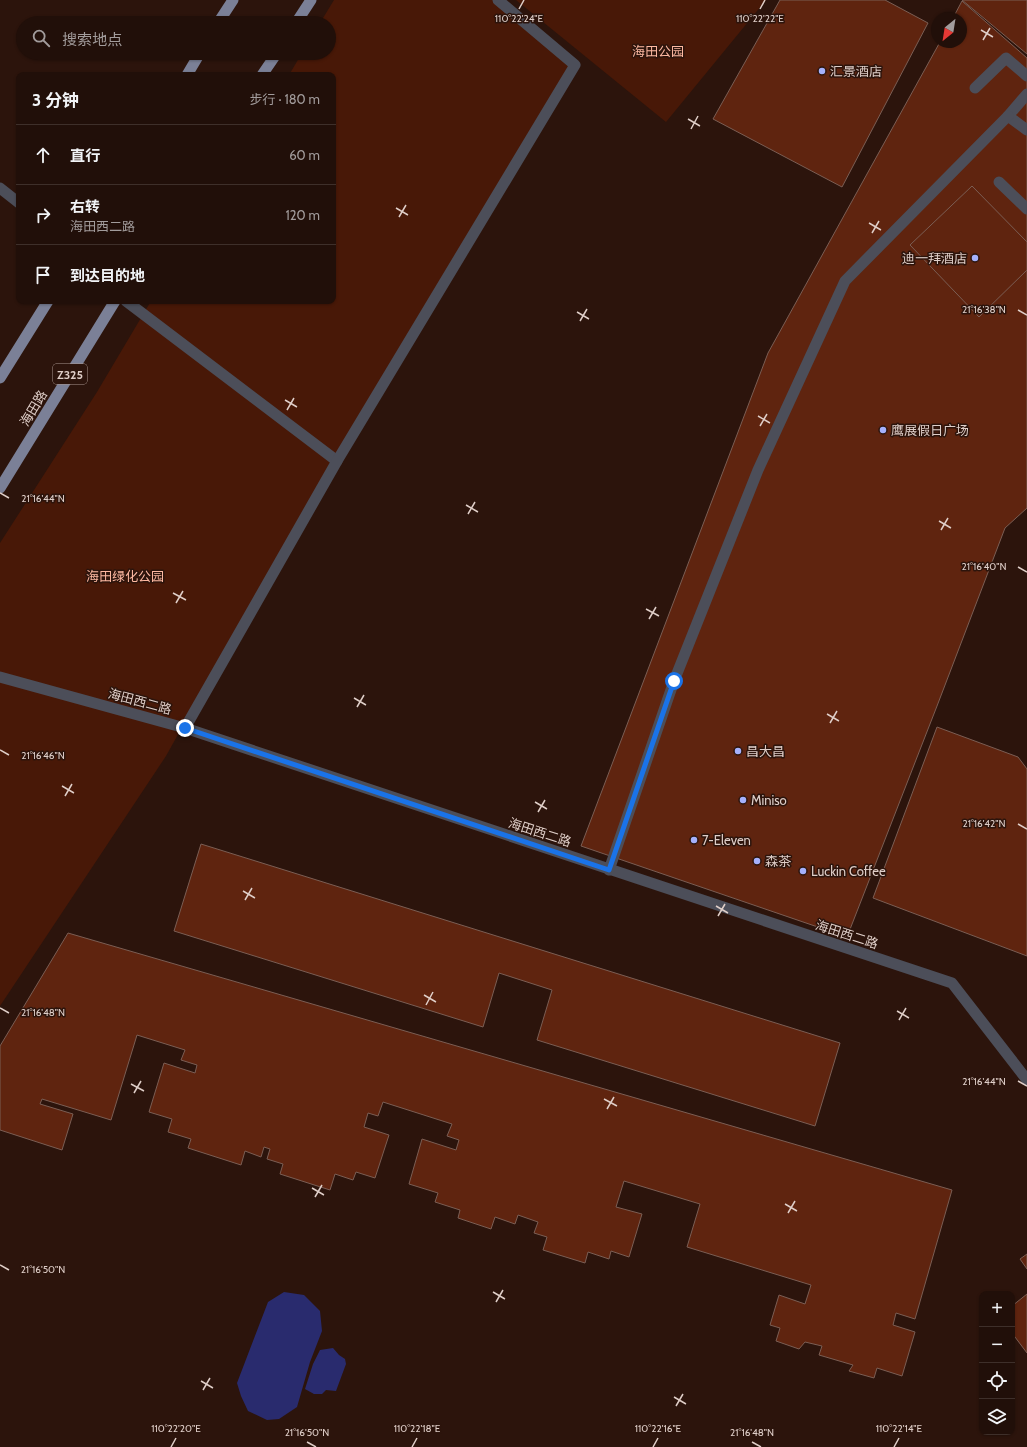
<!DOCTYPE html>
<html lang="zh">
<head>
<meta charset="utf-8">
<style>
  body { margin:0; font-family:Cabin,"Noto Sans SC",sans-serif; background:#2d1d17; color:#f1f3f6 }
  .controls { position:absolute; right:12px; bottom:12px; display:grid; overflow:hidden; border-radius:8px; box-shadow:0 1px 3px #0004 }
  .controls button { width:36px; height:36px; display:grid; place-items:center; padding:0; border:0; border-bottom:1px solid #3e2f2a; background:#210f09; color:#f1f3f6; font:20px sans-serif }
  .compass { position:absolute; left:931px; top:12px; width:36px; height:36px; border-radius:50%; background:#210f09; box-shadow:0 1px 3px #0004; rotate:210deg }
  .stop { position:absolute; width:12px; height:12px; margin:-9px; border:3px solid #1a73e8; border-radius:50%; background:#fff }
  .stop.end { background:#1a73e8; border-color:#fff; box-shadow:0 1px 4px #0008 }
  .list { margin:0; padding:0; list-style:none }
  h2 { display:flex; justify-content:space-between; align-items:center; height:52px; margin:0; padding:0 16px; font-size:17px }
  h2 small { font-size:13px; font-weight:400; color:#a29c9c }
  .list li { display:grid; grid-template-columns:26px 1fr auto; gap:12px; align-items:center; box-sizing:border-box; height:60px; padding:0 16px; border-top:1px solid #3e2f2a }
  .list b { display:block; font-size:15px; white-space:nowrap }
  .list p { margin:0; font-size:13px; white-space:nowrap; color:#a29c9c }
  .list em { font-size:13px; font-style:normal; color:#a29c9c }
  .icon { flex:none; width:22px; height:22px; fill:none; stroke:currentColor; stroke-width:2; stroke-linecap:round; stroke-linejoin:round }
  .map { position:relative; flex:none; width:1027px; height:1447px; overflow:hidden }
  .search { position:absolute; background:#210f09; box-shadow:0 1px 3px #0004; left:16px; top:16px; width:320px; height:44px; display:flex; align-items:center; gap:10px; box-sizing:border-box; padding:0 14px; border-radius:22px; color:#a29c9c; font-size:15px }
  .panel { position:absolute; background:#210f09; box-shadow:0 1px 3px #0004; left:16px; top:72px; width:320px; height:232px; border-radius:8px }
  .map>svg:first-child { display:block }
  .green { fill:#481807 }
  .water { fill:#292b6e }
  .building { fill:#5f240f; stroke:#7b5e54 }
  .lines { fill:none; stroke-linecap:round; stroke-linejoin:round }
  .service { stroke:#4c4e59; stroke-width:11 }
  .minor { stroke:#4c4e59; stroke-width:11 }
  .primary { stroke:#7b8097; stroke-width:11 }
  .route { stroke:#1a73e8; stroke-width:5 }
  .ticks { fill:none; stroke:#dfcec8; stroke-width:1.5 }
  .poi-dot { fill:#a5b1fc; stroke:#2c140c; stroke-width:1.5 }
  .labels { text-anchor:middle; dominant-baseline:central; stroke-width:3; stroke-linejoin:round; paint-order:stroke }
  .shield { fill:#2c140c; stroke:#a99690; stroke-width:1 }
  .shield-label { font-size:12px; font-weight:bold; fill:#dfcec8 }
  .park-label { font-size:13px; fill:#fdb8a1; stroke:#2c140c }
  .poi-label { font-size:13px; fill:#dfcec8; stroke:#2c140c; text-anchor:start }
  .street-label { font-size:13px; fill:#dfcec8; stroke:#2c140c }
  .ticks-label { font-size:10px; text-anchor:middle; fill:#dfcec8; stroke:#2c140c; stroke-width:3; stroke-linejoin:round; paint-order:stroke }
</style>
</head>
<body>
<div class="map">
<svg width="1027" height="1447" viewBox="0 0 1027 1447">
  <rect width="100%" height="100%" fill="#2c140c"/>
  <g class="green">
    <polygon points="334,0 495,0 573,65 211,675 166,756 0,1006 0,543 97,392 151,301 333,301 333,75 289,75 302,53 329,53 329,23 320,23"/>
    <polygon points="516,0 766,0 666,122"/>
  </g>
  <g class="water">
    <polygon points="284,1292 304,1295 320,1311 322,1331 310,1362 297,1407 279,1419 267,1420 248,1411 241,1396 237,1383 268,1302"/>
    <polygon points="333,1348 339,1355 345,1359 346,1364 336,1391 326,1390 322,1394 314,1394 305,1389 313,1364 320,1350"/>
  </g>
  <g class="building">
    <polygon points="780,0 885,0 928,23 842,187 713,119"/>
    <polygon points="962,0 1027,0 1027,54"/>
    <polygon points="962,1 1027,58 1027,508 1005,528 937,706 847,937 581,846 768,353 940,42 961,42 961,18 953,18"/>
    <polygon points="972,186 1027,242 1027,270 979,317 910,245"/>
    <polygon points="937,727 1018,757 1027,769 1027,956 873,898"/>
    <polygon points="201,844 840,1043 815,1126 537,1040 552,990 499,973 483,1027 174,931"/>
    <polygon points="68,933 952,1190 915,1319 896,1313 893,1325 915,1332 902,1376 877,1368 874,1378 849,1371 853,1365 819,1355 822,1346 805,1342 799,1349 776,1341 780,1328 770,1325 779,1295 805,1304 811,1285 687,1247 700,1204 624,1181 616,1207 642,1214 629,1257 611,1251 609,1259 588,1252 585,1263 543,1250 547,1237 534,1233 538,1222 518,1215 515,1224 495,1217 491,1229 458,1218 460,1210 435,1202 438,1193 409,1184 422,1139 456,1150 459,1140 447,1136 452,1124 383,1102 378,1116 368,1113 364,1127 389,1135 375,1178 356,1172 353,1180 335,1174 330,1190 280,1174 283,1164 267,1159 270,1149 264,1147 261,1157 245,1151 241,1165 188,1148 191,1139 168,1132 172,1119 149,1112 164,1063 195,1073 197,1065 181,1060 185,1050 137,1035 111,1120 42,1099 40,1104 73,1114 62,1150 0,1130 0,1046"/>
    <polygon points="1027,1254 1027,1269 1020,1259"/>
    <polygon points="1027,1294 1027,1353 1012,1333 1012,1306"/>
  </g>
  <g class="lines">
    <g class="service">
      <polyline points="975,88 1006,58 1027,76"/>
      <polyline points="1027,94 1008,116 1027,130"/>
      <polyline points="999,182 1027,209"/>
      <polyline points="609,870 674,681 758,470 845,281 1008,116"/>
    </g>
    <g class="minor">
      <polyline points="0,188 19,203"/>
      <polyline points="126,301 337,461"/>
      <polyline points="0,677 185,728 952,983 1027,1080"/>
      <polyline points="185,728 337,461 575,65 498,0"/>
    </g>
    <g class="primary">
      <polyline points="218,23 233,0"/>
      <polyline points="296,23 311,0"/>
      <polyline points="187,75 200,53"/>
      <polyline points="262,75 277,53"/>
      <polyline points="0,378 48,301"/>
      <polyline points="0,488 115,301"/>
    </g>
  </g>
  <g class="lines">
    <polyline class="route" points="185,728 609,870 674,681"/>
  </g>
  <path class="ticks" d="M 519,9 L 524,0M 760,9 L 765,0M 981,30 L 993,37M 983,40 L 990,28M 688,119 L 700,126M 691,129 L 698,116M 396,208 L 408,215M 399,217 L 406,205M 869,223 L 881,230M 872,233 L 879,221M 1018,310 L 1027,315M 577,312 L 589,319M 580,321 L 587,309M 285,400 L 297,407M 287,410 L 294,398M 758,416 L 770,423M 760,426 L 767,414M 0,493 L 9,498M 466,505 L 478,512M 468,514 L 475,502M 939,521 L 951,528M 941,530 L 948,518M 1018,567 L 1027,572M 173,593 L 186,600M 176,603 L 183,591M 646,609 L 659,616M 649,619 L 656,607M 354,698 L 366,705M 357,707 L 364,695M 827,714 L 839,721M 830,723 L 837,711M 0,750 L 9,755M 62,786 L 74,793M 65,796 L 72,784M 535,802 L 547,809M 538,812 L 545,800M 1018,824 L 1027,829M 243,891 L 255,898M 245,900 L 252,888M 716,906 L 728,913M 718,916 L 725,904M 424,995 L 436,1002M 426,1005 L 433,992M 0,1008 L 9,1013M 897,1011 L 909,1018M 899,1020 L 906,1008M 1018,1081 L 1027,1086M 131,1084 L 144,1091M 134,1093 L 141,1081M 604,1099 L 617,1106M 607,1109 L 614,1097M 312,1188 L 324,1195M 315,1197 L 322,1185M 785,1204 L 797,1211M 788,1213 L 795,1201M 0,1265 L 9,1270M 493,1292 L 505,1299M 496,1302 L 503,1290M 201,1381 L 213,1388M 203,1390 L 210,1378M 674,1397 L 686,1404M 676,1406 L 683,1394M 307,1442 L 316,1447M 752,1442 L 761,1447M 171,1447 L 176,1438M 412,1447 L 417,1438M 653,1447 L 658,1438M 894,1447 L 899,1438"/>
  <g class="poi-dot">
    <circle cx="822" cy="71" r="4"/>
    <circle cx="975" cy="258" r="4"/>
    <circle cx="883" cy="430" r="4"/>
    <circle cx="738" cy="751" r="4"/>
    <circle cx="743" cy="800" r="4"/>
    <circle cx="694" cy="840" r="4"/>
    <circle cx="757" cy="861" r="4"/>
    <circle cx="803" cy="871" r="4"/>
  </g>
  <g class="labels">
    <rect class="shield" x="53" y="364" width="34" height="20" rx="3"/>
    <g class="shield-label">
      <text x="70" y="374">Z325</text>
    </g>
    <g class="park-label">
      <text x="658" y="51">海田公园</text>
      <text x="125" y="576">海田绿化公园</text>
    </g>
    <g class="poi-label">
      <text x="830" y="71">汇景酒店</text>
      <text x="967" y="258" text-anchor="end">迪一拜酒店</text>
      <text x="891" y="430">鹰展假日广场</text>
      <text x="746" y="751">昌大昌</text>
      <text x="751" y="800">Miniso</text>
      <text x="702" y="840">7-Eleven</text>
      <text x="765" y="861">森茶</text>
      <text x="811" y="871">Luckin Coffee</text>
    </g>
    <g class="street-label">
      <text transform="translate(33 408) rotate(-59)">海田路</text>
      <text transform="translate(140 701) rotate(15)">海田西二路</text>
      <text transform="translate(540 832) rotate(18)">海田西二路</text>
      <text transform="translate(847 934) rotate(18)">海田西二路</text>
    </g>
  </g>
  <g class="ticks-label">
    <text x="519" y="22">110°22'24"E</text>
    <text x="760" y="22">110°22'22"E</text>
    <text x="984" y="313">21°16'38"N</text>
    <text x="43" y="502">21°16'44"N</text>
    <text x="984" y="570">21°16'40"N</text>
    <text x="43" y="759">21°16'46"N</text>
    <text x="984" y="827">21°16'42"N</text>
    <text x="43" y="1016">21°16'48"N</text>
    <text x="984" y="1085">21°16'44"N</text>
    <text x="43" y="1273">21°16'50"N</text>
    <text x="176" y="1432">110°22'20"E</text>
    <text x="417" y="1432">110°22'18"E</text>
    <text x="658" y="1432">110°22'16"E</text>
    <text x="899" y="1432">110°22'14"E</text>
    <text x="307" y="1436">21°16'50"N</text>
    <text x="752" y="1436">21°16'48"N</text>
  </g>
</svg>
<div class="controls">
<button>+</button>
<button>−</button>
<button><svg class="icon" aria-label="locate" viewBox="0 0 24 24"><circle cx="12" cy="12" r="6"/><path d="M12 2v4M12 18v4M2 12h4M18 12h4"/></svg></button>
<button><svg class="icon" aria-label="layers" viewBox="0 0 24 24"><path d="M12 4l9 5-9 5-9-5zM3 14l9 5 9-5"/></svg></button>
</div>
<svg class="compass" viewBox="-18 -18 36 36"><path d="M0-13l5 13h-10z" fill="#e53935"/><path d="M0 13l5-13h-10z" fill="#a29c9c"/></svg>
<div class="stop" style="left:674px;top:681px"></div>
<div class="stop end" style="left:185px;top:728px"></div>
<div class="search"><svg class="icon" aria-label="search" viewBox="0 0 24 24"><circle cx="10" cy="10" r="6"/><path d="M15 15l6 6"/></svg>搜索地点</div>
<section class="panel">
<h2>3 分钟<small>步行 · 180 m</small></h2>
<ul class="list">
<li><svg class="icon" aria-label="ahead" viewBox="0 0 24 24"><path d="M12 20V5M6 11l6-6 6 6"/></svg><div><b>直行</b></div><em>60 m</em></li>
<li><svg class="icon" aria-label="right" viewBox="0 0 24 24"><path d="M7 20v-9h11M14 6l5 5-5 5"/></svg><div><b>右转</b><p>海田西二路</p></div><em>120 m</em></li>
<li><svg class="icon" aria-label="arrive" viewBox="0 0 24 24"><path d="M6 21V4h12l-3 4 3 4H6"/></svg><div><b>到达目的地</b></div></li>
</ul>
</section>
</div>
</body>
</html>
